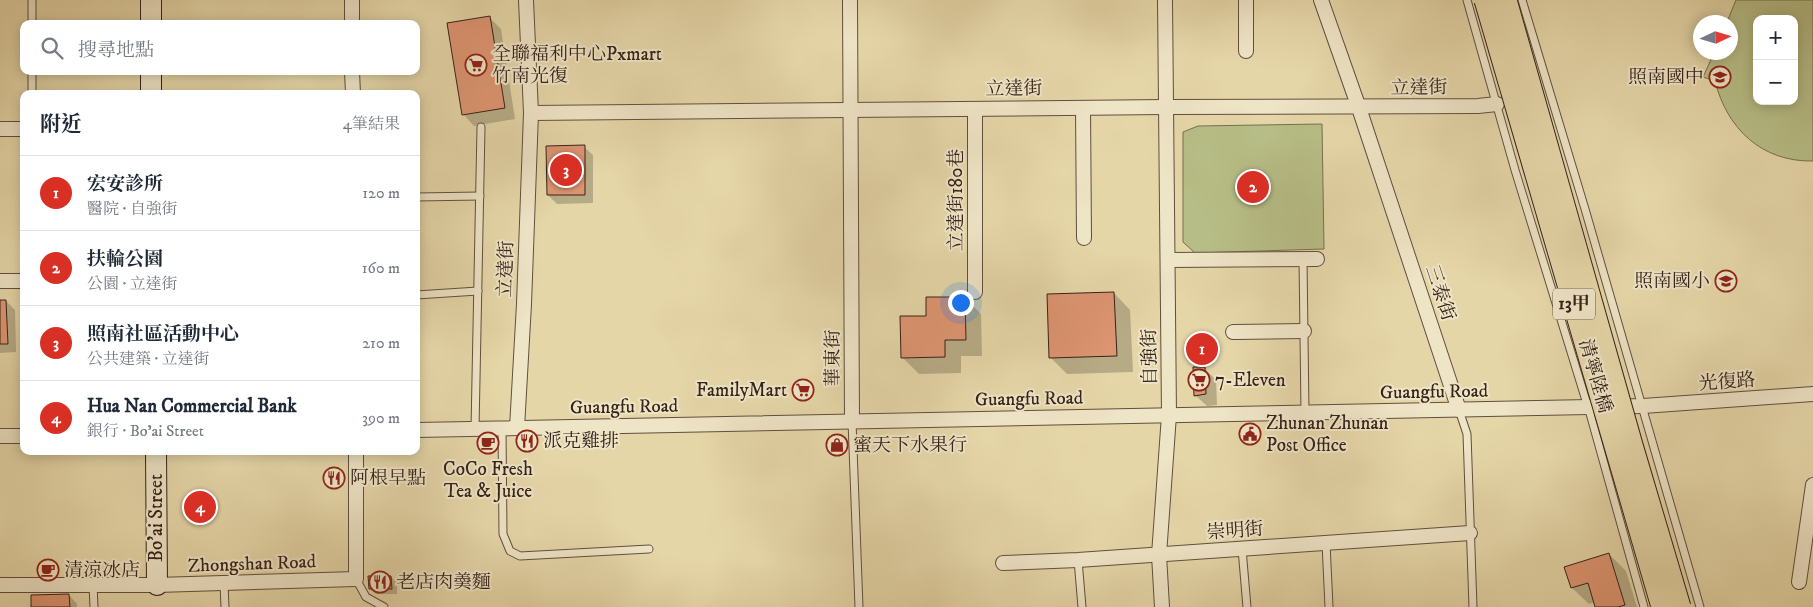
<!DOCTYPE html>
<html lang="zh-TW">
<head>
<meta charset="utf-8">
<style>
  body { margin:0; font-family:"IM FELL DW Pica","Noto Serif TC",serif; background:#f2f2f3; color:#1f2937 }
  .controls { position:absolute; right:15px; top:15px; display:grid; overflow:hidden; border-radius:10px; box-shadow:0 2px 12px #0003 }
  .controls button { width:45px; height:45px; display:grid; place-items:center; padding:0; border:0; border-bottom:1px solid #e0e1e3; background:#fff; color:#1f2937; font:25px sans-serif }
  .compass { position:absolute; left:1693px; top:15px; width:45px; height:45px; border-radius:50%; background:#fff; box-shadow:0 2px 12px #0003; rotate:86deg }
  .you { position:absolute; left:960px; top:302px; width:18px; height:18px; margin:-12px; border:4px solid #fff; border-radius:50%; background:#1a73e8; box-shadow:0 0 0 8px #1a73e833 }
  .badge { display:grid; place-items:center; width:32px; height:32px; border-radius:50%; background:#d93025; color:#fff; font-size:16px; font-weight:700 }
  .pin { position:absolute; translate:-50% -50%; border:2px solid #fff; box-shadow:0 1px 5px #0006 }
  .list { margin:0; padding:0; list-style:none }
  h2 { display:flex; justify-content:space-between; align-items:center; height:65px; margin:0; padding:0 20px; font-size:21px }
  h2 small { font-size:16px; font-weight:400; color:#747a83 }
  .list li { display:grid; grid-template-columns:32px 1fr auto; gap:15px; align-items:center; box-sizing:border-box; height:75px; padding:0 20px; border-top:1px solid #e0e1e3 }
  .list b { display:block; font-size:19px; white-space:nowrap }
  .list p { margin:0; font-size:16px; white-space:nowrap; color:#747a83 }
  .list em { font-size:16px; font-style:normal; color:#747a83 }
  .icon { flex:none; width:28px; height:28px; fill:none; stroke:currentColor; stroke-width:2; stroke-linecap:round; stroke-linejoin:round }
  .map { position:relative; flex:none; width:1813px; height:607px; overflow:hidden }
  .search { position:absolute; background:#fff; box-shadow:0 2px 12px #0003; left:20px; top:20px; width:400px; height:55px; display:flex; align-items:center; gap:12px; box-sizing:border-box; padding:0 18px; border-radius:10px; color:#747a83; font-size:19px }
  .panel { position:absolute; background:#fff; box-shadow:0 2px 12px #0003; left:20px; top:90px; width:400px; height:365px; border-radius:10px }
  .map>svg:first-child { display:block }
  .green { fill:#b7bd86; stroke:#767050; fill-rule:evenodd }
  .shadow { fill:#0003 }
  .building { fill:#dd9571; stroke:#352219 }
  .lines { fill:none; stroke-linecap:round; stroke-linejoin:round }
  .lane-casing { stroke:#614f3d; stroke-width:9 }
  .street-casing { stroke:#614f3d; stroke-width:16 }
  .secondary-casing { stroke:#352219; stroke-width:22 }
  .lane { stroke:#eee4c6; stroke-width:7 }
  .street { stroke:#eee4c6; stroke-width:14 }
  .secondary { stroke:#eee4c6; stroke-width:20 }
  .primary-bridge-casing { stroke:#352219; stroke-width:23; stroke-linecap:butt }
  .primary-bridge { stroke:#e5d6a8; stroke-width:21 }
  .labels { text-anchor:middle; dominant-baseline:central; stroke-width:4; stroke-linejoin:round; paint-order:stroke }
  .shield { fill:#eee4c6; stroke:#6c5c4d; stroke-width:1 }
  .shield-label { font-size:18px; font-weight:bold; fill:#352219 }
  .poi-label { font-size:19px; fill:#352219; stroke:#eee4c6; text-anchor:start }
  .street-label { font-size:19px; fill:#352219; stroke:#eee4c6 }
</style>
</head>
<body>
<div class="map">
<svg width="1813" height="607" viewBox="0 0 1813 607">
  <rect width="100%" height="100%" fill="#e5d6a8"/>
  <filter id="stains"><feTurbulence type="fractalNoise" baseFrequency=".004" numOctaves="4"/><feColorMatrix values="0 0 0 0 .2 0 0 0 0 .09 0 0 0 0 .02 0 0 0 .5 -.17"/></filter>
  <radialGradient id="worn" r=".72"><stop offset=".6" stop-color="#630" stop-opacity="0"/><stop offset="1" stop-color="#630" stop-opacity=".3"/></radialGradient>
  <g class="green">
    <path d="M 1736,0 L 1813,0 L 1813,161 C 1762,162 1727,129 1715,81 L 1703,77 L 1714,53 L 1730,52 L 1730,22 L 1727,22 ZM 1757,19 L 1794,19 L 1794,101 L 1757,101 Z"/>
    <polygon points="1322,124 1324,249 1195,253 1183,242 1183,132 1198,126"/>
  </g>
  <g class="shadow">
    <polygon points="489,17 501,29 515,119 474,126 463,114"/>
    <polygon points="584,147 593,155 593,203 557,204 548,195"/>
    <polygon points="1114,293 1130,310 1133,372 1067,374 1051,358"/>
    <polygon points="965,298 981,314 982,356 961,356 961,373 919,374 902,357 928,317"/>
    <polygon points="0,301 6,301 15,310 16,352 0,353"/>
    <polygon points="1209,346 1212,348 1212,355 1199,356 1196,353"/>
    <polygon points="1204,368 1216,380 1217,405 1207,406 1195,395"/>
    <polygon points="1609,554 1626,571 1637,607 1596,607 1595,602 1589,604 1572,588"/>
    <polygon points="391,577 397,583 397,594 376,594 370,589"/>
    <polygon points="69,595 77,604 77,607 32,607"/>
  </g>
  <g class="building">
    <polygon points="490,16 505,108 462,115 447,23"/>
    <polygon points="585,145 585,195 547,195 546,146"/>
    <polygon points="1114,292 1117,356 1049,358 1047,294"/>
    <polygon points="926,297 965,297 966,340 945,340 945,357 901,358 900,316 926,316"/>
    <polygon points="0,300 6,300 8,344 0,344"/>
    <polygon points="1209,344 1210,353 1195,354 1195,346"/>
    <polygon points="1193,367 1205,367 1206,394 1194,396"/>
    <polygon points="1609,553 1625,605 1618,607 1595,607 1588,583 1571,588 1564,567"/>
    <polygon points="368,576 391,576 392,589 369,589"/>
    <polygon points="69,594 70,607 31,607 31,595"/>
  </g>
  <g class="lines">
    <g class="lane-casing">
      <g id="lane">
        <polyline points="32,0 32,24"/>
        <polyline points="1467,0 1515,170 1591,417 1644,607"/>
        <polyline points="1522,0 1585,209 1700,607"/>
        <polyline points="32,71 32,94"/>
        <polyline points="416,197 480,196"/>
        <polyline points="1303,259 1305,413"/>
        <polyline points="416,295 478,291"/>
        <polyline points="1459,410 1467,434 1473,607"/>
        <polyline points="852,421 859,607"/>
        <polyline points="502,428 503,534 510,551 520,556 649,549"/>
        <polyline points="475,429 481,127"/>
        <polyline points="1326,543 1329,607"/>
        <polyline points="1242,549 1247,607"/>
        <polyline points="1078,560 1082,607"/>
        <polyline points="356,579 366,597 384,607"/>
        <polyline points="224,584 225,607"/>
        <polyline points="93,585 94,607"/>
      </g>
    </g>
    <g class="street-casing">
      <g id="street">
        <polyline points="352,0 352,24"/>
        <polyline points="850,0 852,421"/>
        <polyline points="1246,0 1246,51"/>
        <polyline points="1321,0 1359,108 1459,410"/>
        <polyline points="352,71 353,94"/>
        <polyline points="1083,108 1084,238"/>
        <polyline points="531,113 1166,107 1478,106 1497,104"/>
        <polyline points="0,129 24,129"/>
        <polyline points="1168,260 1317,259"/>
        <polyline points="0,281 24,281"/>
        <polyline points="975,292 975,109"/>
        <polyline points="1233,332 1304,331"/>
        <polyline points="517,428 524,304 531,113 526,0"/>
        <polyline points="416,430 1643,406 1813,394"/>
        <polyline points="0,436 24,436"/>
        <polyline points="1003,563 1078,560 1470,533"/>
        <polyline points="1799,582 1813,485"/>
        <polyline points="0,585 157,585 356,579 356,451"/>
        <polyline points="1162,607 1159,555 1169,415 1165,0"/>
      </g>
    </g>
    <g class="secondary-casing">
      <g id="secondary">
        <polyline points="151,0 151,24"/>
        <polyline points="151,71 151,94"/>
        <polyline points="156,451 157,585"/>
      </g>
    </g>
    <use href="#lane" class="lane"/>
    <use href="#street" class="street"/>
    <use href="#secondary" class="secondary"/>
    <g class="primary-bridge-casing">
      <g id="primary-bridge">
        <polyline points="1485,0 1662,607"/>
        <polyline points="1506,0 1632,445 1680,607"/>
      </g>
    </g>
    <use href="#primary-bridge" class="primary-bridge"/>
  </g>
  <defs>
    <g id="supermarket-ring" transform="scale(1.125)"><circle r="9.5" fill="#eee4c6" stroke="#8f2418" stroke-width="1.5"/><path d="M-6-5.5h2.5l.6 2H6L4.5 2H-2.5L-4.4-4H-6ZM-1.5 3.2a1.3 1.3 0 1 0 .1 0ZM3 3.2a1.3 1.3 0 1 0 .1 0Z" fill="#8f2418"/></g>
    <g id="school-ring" transform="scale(1.125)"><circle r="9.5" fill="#eee4c6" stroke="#8f2418" stroke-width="1.5"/><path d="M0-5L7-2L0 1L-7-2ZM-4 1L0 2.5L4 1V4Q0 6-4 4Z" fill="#8f2418"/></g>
    <g id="civic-ring" transform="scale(1.125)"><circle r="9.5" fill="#eee4c6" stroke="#8f2418" stroke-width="1.5"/><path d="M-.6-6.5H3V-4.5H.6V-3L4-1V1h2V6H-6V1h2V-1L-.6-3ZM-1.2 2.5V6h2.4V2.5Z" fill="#8f2418"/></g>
    <g id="restaurant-ring" transform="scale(1.125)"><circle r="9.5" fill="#eee4c6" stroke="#8f2418" stroke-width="1.5"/><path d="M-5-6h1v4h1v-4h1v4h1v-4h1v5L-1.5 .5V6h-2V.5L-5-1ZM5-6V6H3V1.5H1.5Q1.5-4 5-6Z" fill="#8f2418"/></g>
    <g id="cafe-ring" transform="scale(1.125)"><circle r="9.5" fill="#eee4c6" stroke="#8f2418" stroke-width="1.5"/><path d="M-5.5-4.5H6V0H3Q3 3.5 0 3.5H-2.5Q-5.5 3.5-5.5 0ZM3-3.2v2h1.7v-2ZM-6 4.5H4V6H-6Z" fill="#8f2418"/></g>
    <g id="shop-ring" transform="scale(1.125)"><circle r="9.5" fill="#eee4c6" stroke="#8f2418" stroke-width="1.5"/><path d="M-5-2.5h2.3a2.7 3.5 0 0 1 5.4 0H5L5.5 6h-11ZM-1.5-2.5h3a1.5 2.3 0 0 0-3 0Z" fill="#8f2418"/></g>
  </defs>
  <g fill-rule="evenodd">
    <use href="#supermarket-ring" x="476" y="65"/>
    <use href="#school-ring" x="1720" y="77"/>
    <use href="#school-ring" x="1726" y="281"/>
    <use href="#supermarket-ring" x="1199" y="380"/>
    <use href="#supermarket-ring" x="803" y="390"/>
    <use href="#civic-ring" x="1250" y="434"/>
    <use href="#restaurant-ring" x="527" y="441"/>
    <use href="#cafe-ring" x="488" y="443"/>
    <use href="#shop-ring" x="837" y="445"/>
    <use href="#restaurant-ring" x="334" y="478"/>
    <use href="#cafe-ring" x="48" y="570"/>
    <use href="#restaurant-ring" x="380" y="582"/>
  </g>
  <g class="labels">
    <rect class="shield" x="1553" y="288.5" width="42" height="31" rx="4"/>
    <g class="shield-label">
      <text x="1574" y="304">13甲</text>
    </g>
    <g class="poi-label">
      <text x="492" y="54">全聯福利中心Pxmart<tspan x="492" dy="22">竹南光復</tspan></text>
      <text x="1704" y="77" text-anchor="end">照南國中</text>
      <text x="1710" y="281" text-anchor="end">照南國小</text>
      <text x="1215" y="380">7-Eleven</text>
      <text x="787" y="390" text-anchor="end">FamilyMart</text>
      <text x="1266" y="423">Zhunan Zhunan<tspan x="1266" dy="22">Post Office</tspan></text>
      <text x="543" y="441">派克雞排</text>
      <text x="853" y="445">蜜天下水果行</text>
      <text x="488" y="469" text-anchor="middle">CoCo Fresh<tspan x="488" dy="22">Tea &amp; Juice</tspan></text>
      <text x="350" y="478">阿根早點</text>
      <text x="64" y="570">清涼冰店</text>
      <text x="396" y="582">老店肉羮麵</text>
    </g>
    <g class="street-label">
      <text transform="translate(1419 88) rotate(-1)">立達街</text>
      <text transform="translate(1014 89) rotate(-1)">立達街</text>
      <text transform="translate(956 200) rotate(-90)">立達街180巷</text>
      <text transform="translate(506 269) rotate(-88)">立達街</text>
      <text transform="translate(1440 293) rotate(72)">三泰街</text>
      <text transform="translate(1150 357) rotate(-91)">自強街</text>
      <text transform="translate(833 358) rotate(-90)">華東街</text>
      <text transform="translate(1595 376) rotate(74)">清寧陸橋</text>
      <text transform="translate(1727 382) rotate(-4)">光復路</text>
      <text transform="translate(1434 392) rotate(-1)">Guangfu Road</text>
      <text transform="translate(1029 399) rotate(-1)">Guangfu Road</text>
      <text transform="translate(624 407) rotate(-1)">Guangfu Road</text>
      <text transform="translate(156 518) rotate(-90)">Bo'ai Street</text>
      <text transform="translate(1235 531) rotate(-4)">崇明街</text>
      <text transform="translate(252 564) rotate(-2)">Zhongshan Road</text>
    </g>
  </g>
  <rect width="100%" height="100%" filter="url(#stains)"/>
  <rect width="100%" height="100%" fill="url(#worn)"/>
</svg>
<div class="controls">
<button>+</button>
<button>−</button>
</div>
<svg class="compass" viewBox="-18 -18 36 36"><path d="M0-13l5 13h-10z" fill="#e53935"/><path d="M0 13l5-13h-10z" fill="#747a83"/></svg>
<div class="you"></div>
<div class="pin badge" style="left:1202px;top:349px">1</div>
<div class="pin badge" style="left:1253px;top:187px">2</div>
<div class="pin badge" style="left:566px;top:170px">3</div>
<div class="pin badge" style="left:200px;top:507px">4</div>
<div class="search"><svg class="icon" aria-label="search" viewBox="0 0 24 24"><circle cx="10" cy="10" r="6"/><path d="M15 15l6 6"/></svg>搜尋地點</div>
<section class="panel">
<h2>附近<small>4筆結果</small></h2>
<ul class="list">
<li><span class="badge">1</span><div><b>宏安診所</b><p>醫院 · 自強街</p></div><em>120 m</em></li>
<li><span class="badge">2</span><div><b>扶輪公園</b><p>公園 · 立達街</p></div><em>160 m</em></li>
<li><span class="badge">3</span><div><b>照南社區活動中心</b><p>公共建築 · 立達街</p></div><em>210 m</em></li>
<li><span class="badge">4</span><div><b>Hua Nan Commercial Bank</b><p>銀行 · Bo'ai Street</p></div><em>390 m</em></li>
</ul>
</section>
</div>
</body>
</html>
